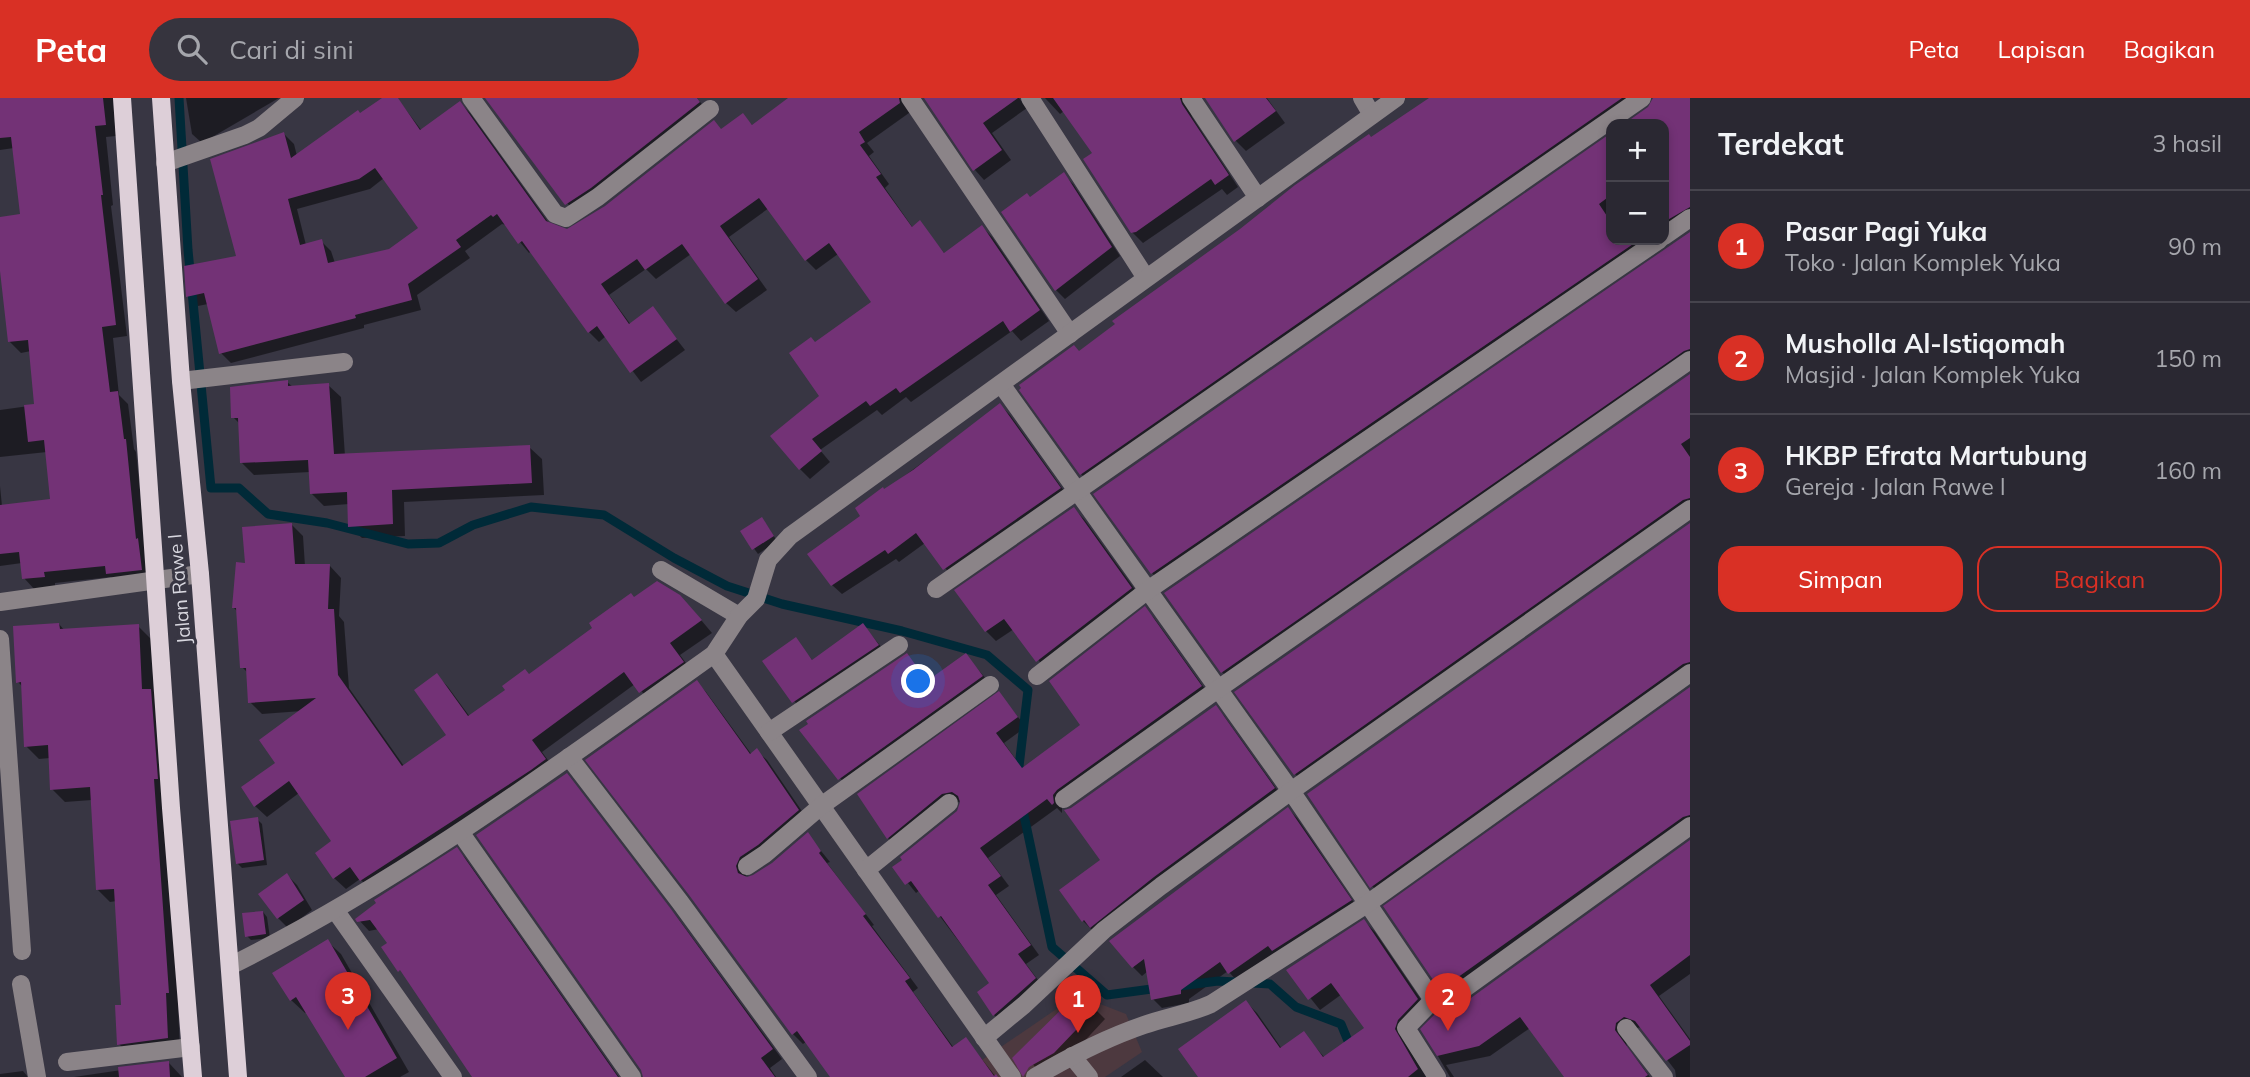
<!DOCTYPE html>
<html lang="id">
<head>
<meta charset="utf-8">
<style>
  body { margin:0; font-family:Mulish,sans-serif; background:#36343e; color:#f1f3f6 }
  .controls { position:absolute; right:21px; top:21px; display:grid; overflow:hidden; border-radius:14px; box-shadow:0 4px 10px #0003 }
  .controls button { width:63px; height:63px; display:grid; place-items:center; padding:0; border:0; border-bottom:2px solid #46444d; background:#2a2832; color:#f1f3f6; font:35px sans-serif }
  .you { position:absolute; left:919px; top:584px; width:24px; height:24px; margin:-18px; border:5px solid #fff; border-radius:50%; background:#1a73e8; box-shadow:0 0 0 10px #1a73e833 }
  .badge { display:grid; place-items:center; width:46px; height:46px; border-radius:50%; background:#d93025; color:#fff; font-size:23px; font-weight:700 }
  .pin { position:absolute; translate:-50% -58px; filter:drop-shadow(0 2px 4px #0008) }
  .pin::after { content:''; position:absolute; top:37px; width:24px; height:21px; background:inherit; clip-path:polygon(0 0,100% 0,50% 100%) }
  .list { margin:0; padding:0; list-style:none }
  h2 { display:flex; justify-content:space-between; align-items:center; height:91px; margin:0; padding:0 28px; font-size:30px }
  h2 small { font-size:23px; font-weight:400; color:#a5a6ac }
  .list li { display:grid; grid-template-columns:46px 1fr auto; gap:21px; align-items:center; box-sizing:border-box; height:112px; padding:0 28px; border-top:2px solid #46444d }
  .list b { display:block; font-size:26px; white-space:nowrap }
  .list p { margin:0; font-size:23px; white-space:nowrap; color:#a5a6ac }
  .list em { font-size:23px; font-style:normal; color:#a5a6ac }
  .actions { display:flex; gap:14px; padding:21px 28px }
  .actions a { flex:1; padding:16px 0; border:2px solid #d93025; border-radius:21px; text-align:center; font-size:24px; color:#d93025 }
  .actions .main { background:#d93025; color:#fff }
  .icon { flex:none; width:38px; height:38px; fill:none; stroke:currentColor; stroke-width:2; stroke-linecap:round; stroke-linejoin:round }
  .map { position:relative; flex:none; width:1690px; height:979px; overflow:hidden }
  header { display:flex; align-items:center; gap:42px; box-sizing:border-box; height:98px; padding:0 35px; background:#d93025; color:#fff }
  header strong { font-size:33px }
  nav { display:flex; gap:38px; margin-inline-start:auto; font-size:24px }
  .search { width:490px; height:63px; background:#36343e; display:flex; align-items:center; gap:18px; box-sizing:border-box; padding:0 24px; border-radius:38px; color:#a5a6ac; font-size:26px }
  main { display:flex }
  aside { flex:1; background:#2a2832 }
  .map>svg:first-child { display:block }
  .commercial { fill:#4d393f }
  .shadow { fill:#0007; fill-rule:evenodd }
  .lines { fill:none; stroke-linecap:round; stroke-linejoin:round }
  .stream { stroke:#002a38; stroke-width:9 }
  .building { fill:#733276; fill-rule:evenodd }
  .minor { stroke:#8b8488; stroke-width:18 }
  .major { stroke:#ddcfd8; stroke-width:18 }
  .labels { text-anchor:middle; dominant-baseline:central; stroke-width:6; stroke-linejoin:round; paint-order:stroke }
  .street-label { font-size:19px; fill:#d8d7df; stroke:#383643 }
</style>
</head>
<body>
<header>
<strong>Peta</strong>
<div class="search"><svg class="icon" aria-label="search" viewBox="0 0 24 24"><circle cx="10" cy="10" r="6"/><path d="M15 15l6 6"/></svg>Cari di sini</div>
<nav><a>Peta</a><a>Lapisan</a><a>Bagikan</a></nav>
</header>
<main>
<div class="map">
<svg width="1690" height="979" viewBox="0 0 1690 979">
  <rect width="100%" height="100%" fill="#383643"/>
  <polygon class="commercial" points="1077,897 1126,916 1142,954 1105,979 957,979"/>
  <g class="shadow">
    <polygon points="0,0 113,0 116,38 106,39 113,107 111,108 127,238 113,240 119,297 128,306 134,351 136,354 146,451 152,483 119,487 111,479 55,485 55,489 35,492 24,480 22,465 0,468 0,388 2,408 52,402 47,354 0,359 0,312 36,307 31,253 21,255 9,243 0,157 0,120 22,118 14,50 0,52"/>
    <polygon points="186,0 279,0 202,45 192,36"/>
    <path d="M 385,0 L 397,0 L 422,33 L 460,5 L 470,15 L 551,128 L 568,133 L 743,17 L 753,28 L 791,0 L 917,0 L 910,5 L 909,15 L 867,45 L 874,54 L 869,58 L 889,86 L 885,90 L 913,130 L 920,125 L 945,156 L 982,129 L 992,139 L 1049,223 L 1021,243 L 1012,233 L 911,304 L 906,299 L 882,317 L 877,312 L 820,352 L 830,364 L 810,381 L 800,371 L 821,298 L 816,246 L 873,204 L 838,156 L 816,172 L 806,162 L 769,110 L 729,139 L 767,192 L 736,214 L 726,205 L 691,156 L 656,181 L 646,171 L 609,197 L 631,227 L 653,211 L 685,252 L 641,284 L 606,238 L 599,244 L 589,234 L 531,153 L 529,155 L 506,127 L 502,126 L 465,153 L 470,160 L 417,197 L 421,212 L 364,227 L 364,230 L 231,265 L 221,255 L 208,206 L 198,208 L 188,198 L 238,159 L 284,36 L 294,46 L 297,58 ZM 384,80 L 421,131 L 390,153 L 335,165 L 331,153 L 321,143 L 306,147 L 297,111 L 370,91 Z"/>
    <polygon points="486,0 697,0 708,14 575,115"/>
    <polygon points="925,0 1019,0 1027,10 992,35 1011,62 984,82 975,72"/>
    <polygon points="1045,0 1199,0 1190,12 1192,19 1238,89 1227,97 1222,91 1143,145 1132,134 1095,55 1064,13 1060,16"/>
    <polygon points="1206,0 1267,0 1285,25 1246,53 1235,42"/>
    <polygon points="1433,0 1646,0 1091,386 1081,376 1080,254 1372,41"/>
    <polygon points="1655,0 1690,0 1690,123 1664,141 1664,26 1627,26 1650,11"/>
    <polygon points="1611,37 1611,142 1662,142 1162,485 1152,475 1096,396"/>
    <polygon points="1064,77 1073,86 1120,158 1065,201 1056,192 1004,115 1030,101"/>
    <polygon points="1690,136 1690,265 1232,584 1222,574 1166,495"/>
    <polygon points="1690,278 1690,414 1305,686 1295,676 1237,594"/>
    <polygon points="287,284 293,289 328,287 341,299 345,358 529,349 542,361 544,397 404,404 405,438 362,440 350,428 349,406 324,408 311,395 310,374 254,377 242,365 240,326 233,319"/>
    <polygon points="1000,307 1010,317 1069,400 954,481 925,445 899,464 896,461 842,496 832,487 863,418 884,393"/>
    <polygon points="1074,411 1084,421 1141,500 1047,573 1014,531 996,543 986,533"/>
    <polygon points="766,426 777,443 758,456 742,434"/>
    <polygon points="292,427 303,438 305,468 330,468 341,480 339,518 344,524 349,590 404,668 448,637 437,577 448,589 470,619 634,501 691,510 712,535 680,557 694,576 652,605 635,586 542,654 556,673 373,794 360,781 346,791 334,780 333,744 299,695 267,719 255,708 302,613 262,616 250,604 248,575 242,569 238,514 233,509 247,466"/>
    <polygon points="1690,427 1690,578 1382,798 1372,788 1309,696"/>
    <polygon points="1145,511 1154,520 1210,598 1062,707 1062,715 1057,710 988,760 1009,788 996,797 1039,857 1026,866 1044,890 1004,926 994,917 991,886 920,792 916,795 895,769 958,714 963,703 951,705 897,749 888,740 999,595 1026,629 1004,645 1023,671 1083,628"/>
    <polygon points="59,526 65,533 138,528 151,541 154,595 163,605 181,907 178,907 180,953 131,958 119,946 123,909 117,803 110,804 97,791 92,702 65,704 52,691 50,660 39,661 26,648 23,589 18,584"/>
    <polygon points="863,527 888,557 804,613 794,603 796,542 813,563"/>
    <polygon points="907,557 928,584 966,557 992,588 849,690 840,680"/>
    <polygon points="697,584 706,594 752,657 757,653 767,662 808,722 750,769 745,779 747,781 773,766 808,737 830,764 827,765 874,827 872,828 918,890 913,894 954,950 966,941 996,979 833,979 807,943 803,946 793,936 691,796"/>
    <polygon points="1690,591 1690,733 1451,901 1441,891 1386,809"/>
    <polygon points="1215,609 1224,618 1283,700 1092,832 1083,823 1102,762"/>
    <polygon points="566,677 680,823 782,961 770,970 776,979 644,979"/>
    <polygon points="1288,711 1297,720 1359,812 1238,884 1228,873 1189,901 1189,905 1162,910 1153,901 1148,873 1142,878 1133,869"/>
    <polygon points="257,721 262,726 267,767 242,770 237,765"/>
    <polygon points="1690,744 1690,876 1659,898 1690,941 1690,979 1676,979 1675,972 1642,929 1631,931 1625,938 1627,949 1650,979 1578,979 1530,930 1490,958 1446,967 1454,979 1450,979 1423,932 1457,912"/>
    <polygon points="457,751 466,761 619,979 474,979 408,881 384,850 390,845 379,831 369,833 358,821"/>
    <polygon points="287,777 297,787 312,812 288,830 278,820"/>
    <polygon points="263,814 267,819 270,840 251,842 247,838"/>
    <polygon points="1364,823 1375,834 1428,912 1405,944 1426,979 1200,979 1246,904 1257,915 1282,951 1303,935 1325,960 1367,930 1342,896 1320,912 1288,872"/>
    <polygon points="327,843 341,856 409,974 400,979 347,979 307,914 305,915 291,902"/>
    <polygon points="1080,896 1105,921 1064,965 1043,977 1021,954"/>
    <polygon points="1145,962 1163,979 1121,979"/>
    <polygon points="169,965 182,979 74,979"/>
    <polygon points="23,973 28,979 0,979 0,976"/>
  </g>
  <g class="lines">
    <g class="stream">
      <polyline points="179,0 188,152 211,390 239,390 268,416 327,425 408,446 439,445 473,427 531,409 604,417 674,460 727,488 782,506 902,533 987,557 1028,592 1018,677"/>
      <polyline points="1022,708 1052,849 1107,897 1159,890"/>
      <polyline points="1180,888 1218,883 1270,886 1296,909 1341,926 1351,950"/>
    </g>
  </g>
  <g class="building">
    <polygon points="0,0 103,0 106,27 95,28 103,97 101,97 116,227 102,229 110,294 118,293 124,341 126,341 136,441 138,440 142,472 106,476 105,468 44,474 45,479 22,481 19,454 0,456 0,407 50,401 44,342 28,344 24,307 34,306 28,242 8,244 0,173 0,119 20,116 11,39 0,40"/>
    <path d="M 382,0 L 398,0 L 420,32 L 460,3 L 546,123 L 567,131 L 605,108 L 714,22 L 721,31 L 743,15 L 752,27 L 788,0 L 899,0 L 900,5 L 859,34 L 865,44 L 860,47 L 881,76 L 876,79 L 912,129 L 920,122 L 944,155 L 982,127 L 1040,212 L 1010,234 L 1003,223 L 900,295 L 896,290 L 870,308 L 866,303 L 812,341 L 822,353 L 799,372 L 770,338 L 819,298 L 789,255 L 811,239 L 815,244 L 871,204 L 829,145 L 805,163 L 759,100 L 720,128 L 758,181 L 725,206 L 682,146 L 645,172 L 637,161 L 601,186 L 629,226 L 653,208 L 677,241 L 630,275 L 597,228 L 588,235 L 522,143 L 518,146 L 497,116 L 493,119 L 491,117 L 456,142 L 461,149 L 408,186 L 412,202 L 355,217 L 356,220 L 219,256 L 204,195 L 186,199 L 184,168 L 236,158 L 210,61 L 284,34 L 291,60 L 358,12 L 360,15 ZM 375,70 L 418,130 L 389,151 L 328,165 L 322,141 L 300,147 L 288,101 L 359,81 Z"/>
    <polygon points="485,0 697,0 700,4 591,90 565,107"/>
    <polygon points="924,0 1018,0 983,25 1002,52 973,73"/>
    <polygon points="1053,0 1180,0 1182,6 1229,77 1215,87 1211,81 1136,134 1131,135 1083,61 1092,55"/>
    <polygon points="1205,0 1266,0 1276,13 1234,44"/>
    <polygon points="1429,0 1622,0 1080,377 1019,292 1021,290 1019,287 1074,247 1079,253 1115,226 1112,223 1240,131 1295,87 1369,36 1371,39"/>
    <polygon points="1653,0 1690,0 1690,109 1664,124 1664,26 1624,26 1648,9"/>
    <polygon points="1611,35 1611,97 1599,106 1611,124 1611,142 1639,142 1151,476 1093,396"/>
    <polygon points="1064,74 1112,149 1055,193 1001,114 1027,95 1030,99"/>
    <polygon points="1690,134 1690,251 1684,253 1221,575 1164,495"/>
    <polygon points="1690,276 1690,340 1681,346 1690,359 1690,400 1683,402 1294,677 1234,594"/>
    <polygon points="288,282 288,288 329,285 334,356 530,347 532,385 392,392 393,426 348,429 347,394 310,396 308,362 240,365 238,320 231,320 230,289"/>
    <polygon points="1000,305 1061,390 943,472 916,435 888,456 885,452 831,488 807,456 860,418 855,410 883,389 884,391 913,372"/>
    <polygon points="1074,409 1132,490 1036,564 1004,521 985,534 954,492"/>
    <polygon points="762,419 774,438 752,452 740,433"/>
    <polygon points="292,425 295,466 330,466 328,511 334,511 338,577 402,668 446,637 414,592 437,575 468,618 505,592 502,588 525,571 529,576 592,530 589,525 631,495 634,499 657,483 680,497 702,522 670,545 684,564 639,595 624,574 532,642 546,661 531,672 360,783 350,769 333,781 315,755 331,743 289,683 254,709 241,689 275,665 259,642 316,600 248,605 246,570 240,570 236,510 232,510 236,464 245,465 242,429"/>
    <polygon points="1690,425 1690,564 1683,566 1370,790 1307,696"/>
    <polygon points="1145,508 1202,588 1057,692 1053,697 1054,705 1052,707 1047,701 980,750 1001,778 988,787 1031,847 1018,856 1036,880 993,918 977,894 989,885 941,818 938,820 911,783 905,787 892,769 902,762 900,759 957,713 960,704 958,698 952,694 942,696 887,741 857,696 999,593 1018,619 996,635 1022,670 1080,627 1049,583"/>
    <polygon points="59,525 60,531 139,526 142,591 151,591 158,681 154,681 169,895 166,895 168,940 117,947 115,907 121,907 114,791 96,792 90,689 50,692 48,647 24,649 21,584 16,585 13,528"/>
    <polygon points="863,525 879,547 792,605 762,563 796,539 812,562"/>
    <polygon points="907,555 927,583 966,555 983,578 838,682 799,632 808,626 806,623"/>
    <polygon points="697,582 750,656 757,650 799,712 758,747 740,759 736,768 738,775 747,779 753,777 772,765 808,734 821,753 819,755 866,816 863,818 910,880 905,883 952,949 966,939 994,978 996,976 998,979 830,979 797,933 792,937 689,797 585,662"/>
    <polygon points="1690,589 1690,717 1683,719 1440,892 1383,808"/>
    <polygon points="1216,607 1275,690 1154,779 1090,830 1084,822 1082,824 1059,792 1100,762 1064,712 1071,710"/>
    <polygon points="567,675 671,811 773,951 761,960 775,979 643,979 641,972 476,737"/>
    <polygon points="1288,709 1352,802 1272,853 1268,848 1228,876 1220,864 1181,892 1181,896 1151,902 1144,861 1132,870 1109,843"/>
    <polygon points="258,719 264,762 236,766 230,723"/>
    <polygon points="1690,742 1690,857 1650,887 1690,943 1690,947 1666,963 1635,923 1624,919 1616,925 1615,932 1648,977 1645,979 1564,979 1520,919 1479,948 1437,958 1420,931 1436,915 1457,910"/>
    <polygon points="457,749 618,979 472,979 400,872 398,874 381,849 387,845 370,822 357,824 355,821 376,805 374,802"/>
    <polygon points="287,775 304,802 277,821 258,796"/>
    <polygon points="263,813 266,836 245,839 242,815"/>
    <polygon points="1364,821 1418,901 1398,922 1395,931 1418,971 1408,979 1198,979 1178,951 1246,902 1280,950 1304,933 1323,959 1364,930 1331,885 1308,902 1286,872"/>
    <polygon points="328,841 397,960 365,979 345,979 296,899 290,903 272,875"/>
    <polygon points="1080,893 1097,910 1054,955 1029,969 1023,979 1012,960"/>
    <polygon points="169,963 170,979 119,979 118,969"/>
  </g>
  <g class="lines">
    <g class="minor">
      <polyline points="471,0 555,116 566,120 598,99 710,11"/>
      <polyline points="910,0 1070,236"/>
      <polyline points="1030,0 1146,180"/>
      <polyline points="1191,0 1258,100"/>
      <polyline points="1362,0 1372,17"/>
      <polyline points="165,65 245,37 259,30 295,0"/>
      <polyline points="1664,138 1690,120"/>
      <polyline points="181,283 344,264"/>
      <polyline points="1001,286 1291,693 1433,902 1440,904 1450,901 1690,728"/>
      <polyline points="661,472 739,518"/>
      <polyline points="936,491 1642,0"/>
      <polyline points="0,504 200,476"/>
      <polyline points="0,541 22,853"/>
      <polyline points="714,556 1012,979"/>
      <polyline points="1037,578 1148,492 1659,142"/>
      <polyline points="769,634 899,547"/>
      <polyline points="569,659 680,804 808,979"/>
      <polyline points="1064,701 1218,591 1690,262"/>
      <polyline points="460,734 632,979"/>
      <polyline points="747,768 765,756 821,708 990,587"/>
      <polyline points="866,772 949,705"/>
      <polyline points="335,812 453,979"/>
      <path d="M 230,868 C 402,783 558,667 714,556 L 739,518 L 756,501 L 768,462 L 790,438 L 1396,0"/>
      <polyline points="21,886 37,979"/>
      <polyline points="1433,902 1406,930 1437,979"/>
      <polyline points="1626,930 1664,979"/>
      <polyline points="984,940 1024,907 1104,832 1161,788 1291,693 1690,411"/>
      <polyline points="1072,958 1089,979"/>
      <polyline points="67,964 191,949"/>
      <path d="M 1035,979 C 1069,959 1106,940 1144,927 C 1166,919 1189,916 1211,906 L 1367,806 L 1690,575"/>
    </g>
    <g class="major">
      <polyline points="122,0 171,710 193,979"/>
      <polyline points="161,0 181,283 200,476 238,979"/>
    </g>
  </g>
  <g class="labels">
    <g class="street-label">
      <text transform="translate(179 491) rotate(-95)">Jalan Rawe I</text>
    </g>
  </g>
</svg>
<div class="controls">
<button>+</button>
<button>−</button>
</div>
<div class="you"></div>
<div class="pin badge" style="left:1078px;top:935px">1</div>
<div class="pin badge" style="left:1448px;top:933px">2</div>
<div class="pin badge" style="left:348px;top:932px">3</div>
</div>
<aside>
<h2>Terdekat<small>3 hasil</small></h2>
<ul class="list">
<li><span class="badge">1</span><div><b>Pasar Pagi Yuka</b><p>Toko · Jalan Komplek Yuka</p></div><em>90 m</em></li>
<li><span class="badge">2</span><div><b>Musholla Al-Istiqomah</b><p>Masjid · Jalan Komplek Yuka</p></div><em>150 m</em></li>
<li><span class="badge">3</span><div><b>HKBP Efrata Martubung</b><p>Gereja · Jalan Rawe I</p></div><em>160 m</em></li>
</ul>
<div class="actions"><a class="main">Simpan</a><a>Bagikan</a></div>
</aside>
</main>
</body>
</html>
